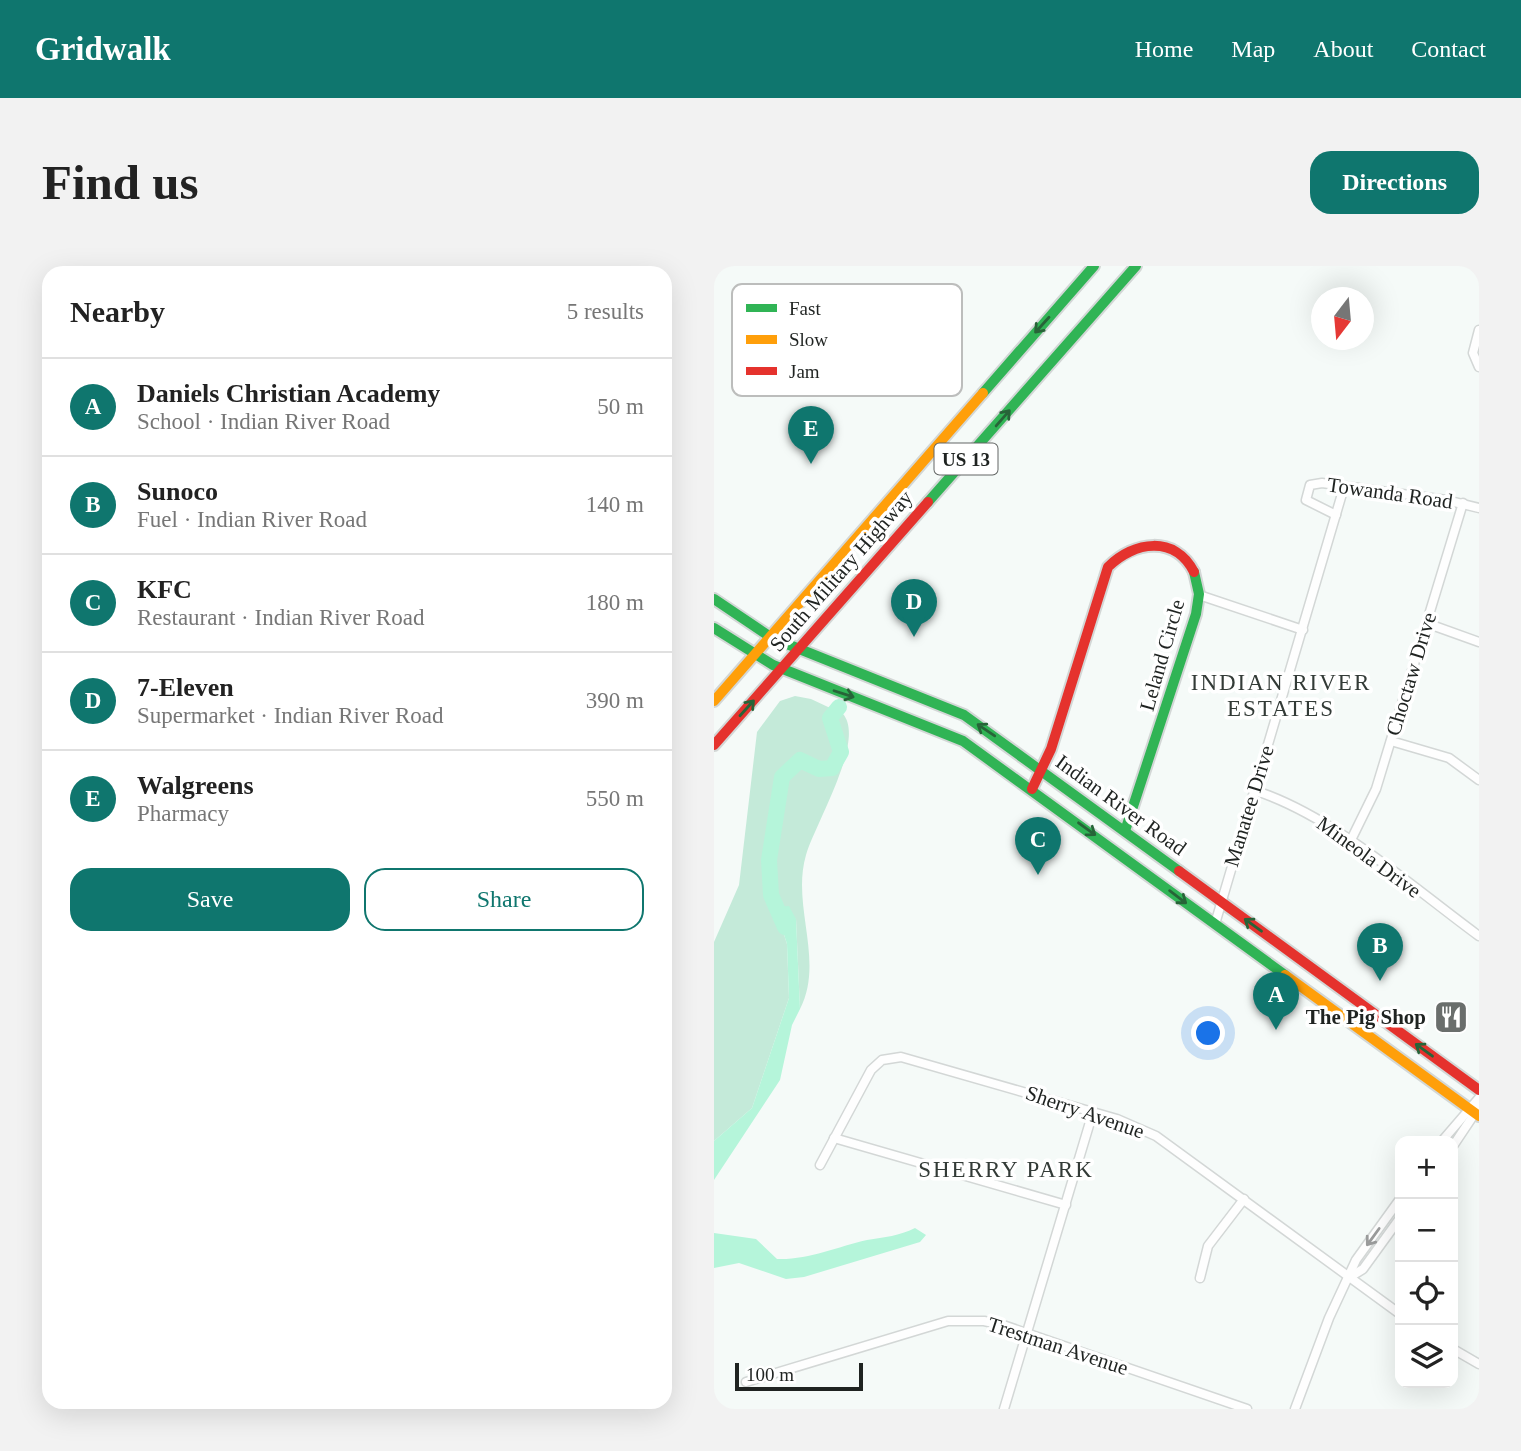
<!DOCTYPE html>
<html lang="en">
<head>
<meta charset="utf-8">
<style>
  body { margin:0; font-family:"Times New Roman",serif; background:#f2f2f2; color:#222 }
  .controls { position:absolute; right:21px; bottom:21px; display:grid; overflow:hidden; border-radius:14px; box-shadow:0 7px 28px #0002 }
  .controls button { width:63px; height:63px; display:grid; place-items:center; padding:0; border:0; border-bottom:2px solid #e0e0e0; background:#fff; color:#222; font:35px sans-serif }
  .compass { position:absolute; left:597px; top:21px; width:63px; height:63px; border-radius:50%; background:#fff; box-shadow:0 7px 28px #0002; rotate:196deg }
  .scale { position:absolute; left:21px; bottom:18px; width:128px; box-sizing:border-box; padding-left:7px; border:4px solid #1f2321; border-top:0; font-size:19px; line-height:24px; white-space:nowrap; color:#1f2321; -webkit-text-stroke:5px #fff; paint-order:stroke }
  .you { position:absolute; left:495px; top:768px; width:24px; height:24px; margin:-18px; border:5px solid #fff; border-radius:50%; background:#1a73e8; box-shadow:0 0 0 10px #1a73e833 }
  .badge { display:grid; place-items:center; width:46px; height:46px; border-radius:50%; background:#0f766e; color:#fff; font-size:23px; font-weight:700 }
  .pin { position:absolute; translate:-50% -58px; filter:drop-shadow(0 2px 4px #0008) }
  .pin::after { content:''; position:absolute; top:37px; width:24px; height:21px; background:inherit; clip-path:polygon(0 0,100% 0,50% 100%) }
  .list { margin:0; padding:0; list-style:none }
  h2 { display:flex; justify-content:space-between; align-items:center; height:91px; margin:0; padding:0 28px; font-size:30px }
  h2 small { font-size:23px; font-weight:400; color:#767676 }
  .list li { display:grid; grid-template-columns:46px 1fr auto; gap:21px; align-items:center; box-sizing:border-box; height:98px; padding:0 28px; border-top:2px solid #e0e0e0 }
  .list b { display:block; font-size:26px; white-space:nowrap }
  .list p { margin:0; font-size:23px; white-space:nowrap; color:#767676 }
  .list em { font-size:23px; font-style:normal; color:#767676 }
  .actions { display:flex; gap:14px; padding:21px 28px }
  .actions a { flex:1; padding:16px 0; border:2px solid #0f766e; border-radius:21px; text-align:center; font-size:24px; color:#0f766e }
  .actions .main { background:#0f766e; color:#fff }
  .icon { flex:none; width:38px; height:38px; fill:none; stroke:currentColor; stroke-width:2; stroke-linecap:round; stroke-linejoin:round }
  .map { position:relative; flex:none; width:765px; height:1143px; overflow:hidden; border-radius:21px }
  header { display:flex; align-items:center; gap:42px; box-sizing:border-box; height:98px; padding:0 35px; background:#0f766e; color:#fff }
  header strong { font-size:33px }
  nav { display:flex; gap:38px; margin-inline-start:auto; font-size:24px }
  .intro { display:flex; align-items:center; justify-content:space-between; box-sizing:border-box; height:168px; padding:0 42px }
  h1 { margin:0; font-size:49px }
  .button { padding:18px 32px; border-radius:21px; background:#0f766e; color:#fff; font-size:24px; font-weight:700 }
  main { display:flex; gap:42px; padding:0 42px }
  aside { flex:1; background:#fff; border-radius:21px; box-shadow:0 7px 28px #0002 }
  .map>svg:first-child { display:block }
  .green { fill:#c4ead9 }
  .water { fill:#b5f5da }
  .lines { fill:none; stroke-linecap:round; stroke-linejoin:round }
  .river { stroke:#b5f5da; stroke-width:16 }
  .street-casing { stroke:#d3d7d6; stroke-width:11 }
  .fast-casing { stroke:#d3d7d6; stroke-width:14 }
  .slow-casing { stroke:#d3d7d6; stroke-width:14 }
  .jam-casing { stroke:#d3d7d6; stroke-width:14 }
  .street { stroke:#fefefe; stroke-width:8 }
  .fast { stroke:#30b455; stroke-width:10 }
  .slow { stroke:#ff9f0a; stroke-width:10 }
  .jam { stroke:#e5322d; stroke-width:10 }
  .oneway { stroke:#276438 }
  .oneway2 { stroke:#9a9b9b }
  .labels { text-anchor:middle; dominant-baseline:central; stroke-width:7; stroke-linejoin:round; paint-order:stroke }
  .shield { fill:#fff; stroke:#626564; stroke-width:2 }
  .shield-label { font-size:19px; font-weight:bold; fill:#1f2321 }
  .street-label { font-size:21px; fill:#1f2321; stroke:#fff }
  .poi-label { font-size:21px; font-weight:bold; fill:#1f2321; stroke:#fff; text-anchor:end }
  .neighbourhood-label { font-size:23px; letter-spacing:2px; fill:#333b37; stroke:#fff }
  .key { fill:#fff; stroke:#bcbdbc; stroke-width:2 }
  .key-label { font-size:19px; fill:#1f2321 }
</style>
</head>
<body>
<header>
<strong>Gridwalk</strong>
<nav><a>Home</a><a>Map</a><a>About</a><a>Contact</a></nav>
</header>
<div class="intro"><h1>Find us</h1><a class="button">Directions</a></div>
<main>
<aside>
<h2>Nearby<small>5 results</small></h2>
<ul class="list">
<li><span class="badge">A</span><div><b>Daniels Christian Academy</b><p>School · Indian River Road</p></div><em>50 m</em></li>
<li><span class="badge">B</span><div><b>Sunoco</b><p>Fuel · Indian River Road</p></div><em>140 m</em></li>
<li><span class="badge">C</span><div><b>KFC</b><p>Restaurant · Indian River Road</p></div><em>180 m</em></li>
<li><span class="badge">D</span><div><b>7-Eleven</b><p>Supermarket · Indian River Road</p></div><em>390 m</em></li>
<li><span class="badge">E</span><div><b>Walgreens</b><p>Pharmacy</p></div><em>550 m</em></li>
</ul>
<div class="actions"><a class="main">Save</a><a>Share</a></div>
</aside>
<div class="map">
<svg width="765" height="1143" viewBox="0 0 765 1143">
  <rect width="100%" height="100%" fill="#f5faf8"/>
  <path class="green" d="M 81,430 L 97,433 L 129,448 C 152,474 101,558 92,589 C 77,640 111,694 86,743 L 82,653 L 63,647 L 73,678 L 75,732 L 38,842 L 0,875 L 0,676 L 25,619 L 43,466 L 66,435 Z"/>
  <g class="water">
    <polygon points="75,640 82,653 86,743 78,759 66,814 0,914 0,875 38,842 75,732 73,678 63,647 64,641"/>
    <path d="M 201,962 L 212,969 L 206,976 L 90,1011 L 72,1013 L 25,997 L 0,1002 L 0,967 L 42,973 L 63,993 C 95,994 122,981 153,974 C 171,971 185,970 201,962 Z"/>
  </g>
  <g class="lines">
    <polyline class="river" points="71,661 57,629 55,594 68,511 86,494 105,503 118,502 127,486 116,452 125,441"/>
    <g class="street-casing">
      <g id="street">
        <polyline points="765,64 759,87 765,101"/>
        <polyline points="622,249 592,234 596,219 608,217 732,234 765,242"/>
        <polyline points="485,329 589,364"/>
        <polyline points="712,357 765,376"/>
        <polyline points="677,475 735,492 765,514"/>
        <path d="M 539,524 C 617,548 698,621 765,670"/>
        <polyline points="636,576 662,523 749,237"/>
        <polyline points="501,658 630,221"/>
        <polyline points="120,872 352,939"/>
        <polyline points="728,875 765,832"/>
        <polyline points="739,880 765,841"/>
        <polyline points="106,899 157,804 168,794 187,791 403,853 442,870 686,1048"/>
        <polyline points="636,1011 649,1003 686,952"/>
        <polyline points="486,1012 494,980 530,933"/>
        <polyline points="739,1083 765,1098"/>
        <polyline points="32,1116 234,1055 270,1055 289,1059 533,1143"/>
        <polyline points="290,1143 379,846"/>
        <polyline points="581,1143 615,1052 642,994 686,933"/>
      </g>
    </g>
    <g class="fast-casing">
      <g id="fast">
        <polyline points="269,127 380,0"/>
        <polyline points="214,236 422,0"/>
        <polyline points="0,333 58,372 250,449 465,605"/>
        <polyline points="0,362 59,399 249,475 571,709"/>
        <polyline points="411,565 482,348 485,328 480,306"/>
      </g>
    </g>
    <g class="slow-casing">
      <g id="slow">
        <polyline points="0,435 269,127"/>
        <polyline points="571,709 765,850"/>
      </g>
    </g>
    <g class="jam-casing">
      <g id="jam">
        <polyline points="0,479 214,236"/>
        <path d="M 318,523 L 337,483 L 394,301 C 420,275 461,269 480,306"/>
        <polyline points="465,605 765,824"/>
      </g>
    </g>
    <use href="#street" class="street"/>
    <use href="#fast" class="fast"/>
    <use href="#slow" class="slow"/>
    <use href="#jam" class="jam"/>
  </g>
  <defs><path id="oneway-shaft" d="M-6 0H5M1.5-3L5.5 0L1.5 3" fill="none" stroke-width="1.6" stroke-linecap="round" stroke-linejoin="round" transform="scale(1.75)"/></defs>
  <g class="oneway">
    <use href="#oneway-shaft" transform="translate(328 59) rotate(132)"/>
    <use href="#oneway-shaft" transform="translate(289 152) rotate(-49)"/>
    <use href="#oneway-shaft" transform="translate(130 428) rotate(18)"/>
    <use href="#oneway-shaft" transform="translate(33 442) rotate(-48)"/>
    <use href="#oneway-shaft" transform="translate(272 464) rotate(-146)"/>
    <use href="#oneway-shaft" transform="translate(373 563) rotate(36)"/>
    <use href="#oneway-shaft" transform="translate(464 631) rotate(37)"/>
    <use href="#oneway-shaft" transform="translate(539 659) rotate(-144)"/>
    <use href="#oneway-shaft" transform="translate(710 784) rotate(-144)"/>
  </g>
  <use class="oneway2" href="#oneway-shaft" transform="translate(659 971) rotate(126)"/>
  <defs>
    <g id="restaurant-square" transform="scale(1.75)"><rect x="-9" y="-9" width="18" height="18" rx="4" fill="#6a6e6c" stroke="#fff"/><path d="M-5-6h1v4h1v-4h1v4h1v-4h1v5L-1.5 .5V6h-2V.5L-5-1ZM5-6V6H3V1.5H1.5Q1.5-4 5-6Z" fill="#fff"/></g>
  </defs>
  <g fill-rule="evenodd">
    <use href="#restaurant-square" x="737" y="751"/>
  </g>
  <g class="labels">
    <rect class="shield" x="220.5" y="177.5" width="63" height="31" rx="5"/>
    <g class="shield-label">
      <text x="252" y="193">US 13</text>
    </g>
    <g class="street-label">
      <text transform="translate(676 227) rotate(8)">Towanda Road</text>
      <text transform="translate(127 305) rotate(-49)">South Military Highway</text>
      <text transform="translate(448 389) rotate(-74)">Leland Circle</text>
      <text transform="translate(697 408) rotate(-73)">Choctaw Drive</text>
      <text transform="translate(407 539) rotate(36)">Indian River Road</text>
      <text transform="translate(535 540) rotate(-73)">Manatee Drive</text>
      <text transform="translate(655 591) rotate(36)">Mineola Drive</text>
      <text transform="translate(371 846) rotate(19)">Sherry Avenue</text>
      <text transform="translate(344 1080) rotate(18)">Trestman Avenue</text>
    </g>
    <g class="poi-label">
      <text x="712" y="751">The Pig Shop</text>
    </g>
    <g class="neighbourhood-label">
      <text x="567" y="416">INDIAN RIVER<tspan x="567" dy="26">ESTATES</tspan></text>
      <text x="292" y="903">SHERRY PARK</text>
    </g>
  </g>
  <rect x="18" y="18" width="230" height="112" rx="10" class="key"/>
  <rect x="32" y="38" width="31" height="8" fill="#30b455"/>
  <rect x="32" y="69" width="31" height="9" fill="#ff9f0a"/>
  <rect x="32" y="101" width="31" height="8" fill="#e5322d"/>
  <g class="key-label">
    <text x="75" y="49">Fast</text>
    <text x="75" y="80">Slow</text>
    <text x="75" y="112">Jam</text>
  </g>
</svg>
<div class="controls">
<button>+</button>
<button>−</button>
<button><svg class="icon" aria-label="locate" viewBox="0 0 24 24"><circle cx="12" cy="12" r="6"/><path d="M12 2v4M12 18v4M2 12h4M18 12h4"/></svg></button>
<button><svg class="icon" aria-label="layers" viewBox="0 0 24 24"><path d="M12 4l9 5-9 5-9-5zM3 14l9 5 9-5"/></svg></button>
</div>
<svg class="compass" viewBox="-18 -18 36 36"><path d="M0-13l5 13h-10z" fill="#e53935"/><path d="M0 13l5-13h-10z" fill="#767676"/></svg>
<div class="scale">100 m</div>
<div class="you"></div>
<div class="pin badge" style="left:562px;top:764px">A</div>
<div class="pin badge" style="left:666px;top:715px">B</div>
<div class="pin badge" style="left:324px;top:609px">C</div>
<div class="pin badge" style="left:200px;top:371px">D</div>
<div class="pin badge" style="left:97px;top:198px">E</div>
</div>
</main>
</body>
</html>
